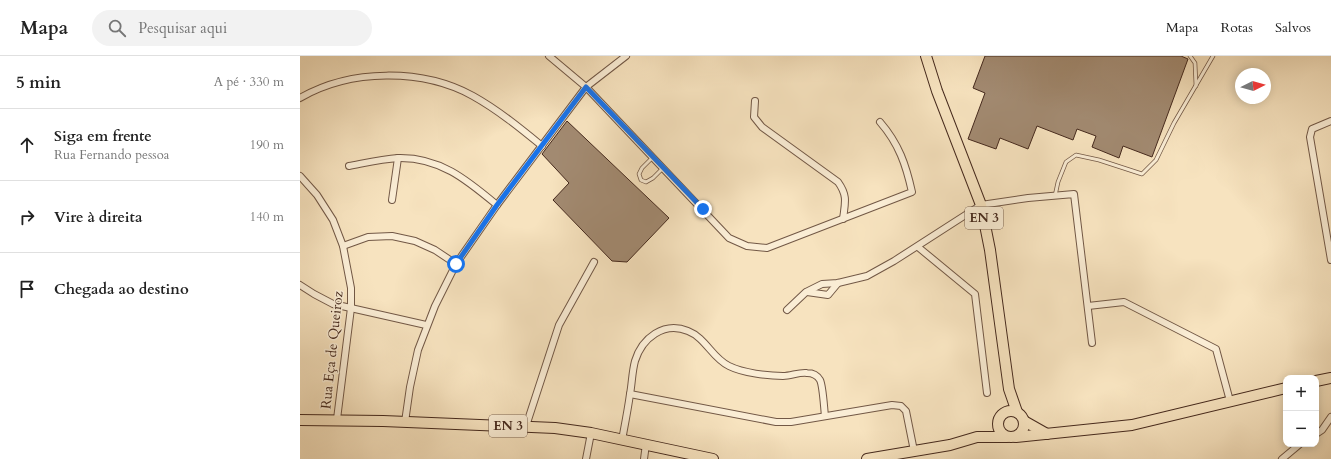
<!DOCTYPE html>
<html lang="pt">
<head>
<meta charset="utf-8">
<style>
  body { margin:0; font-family:Cardo,serif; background:#f2f2f2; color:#222 }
  .controls { position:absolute; right:12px; bottom:12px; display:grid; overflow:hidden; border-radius:8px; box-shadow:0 2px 10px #0003 }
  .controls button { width:36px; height:36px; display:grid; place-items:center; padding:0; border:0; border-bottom:1px solid #e0e0e0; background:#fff; color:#222; font:20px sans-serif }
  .compass { position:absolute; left:935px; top:12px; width:36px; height:36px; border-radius:50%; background:#fff; box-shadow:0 2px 10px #0003; rotate:85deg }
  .stop { position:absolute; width:12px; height:12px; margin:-9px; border:3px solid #1a73e8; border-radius:50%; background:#fff }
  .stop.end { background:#1a73e8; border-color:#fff; box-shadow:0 1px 4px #0008 }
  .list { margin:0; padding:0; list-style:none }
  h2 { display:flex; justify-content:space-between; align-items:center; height:52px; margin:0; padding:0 16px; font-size:17px }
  h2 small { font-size:13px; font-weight:400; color:#767676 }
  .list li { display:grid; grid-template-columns:26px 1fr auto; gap:12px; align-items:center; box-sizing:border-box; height:72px; padding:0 16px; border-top:1px solid #e0e0e0 }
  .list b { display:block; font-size:15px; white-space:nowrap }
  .list p { margin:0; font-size:13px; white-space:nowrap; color:#767676 }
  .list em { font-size:13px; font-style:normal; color:#767676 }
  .icon { flex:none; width:22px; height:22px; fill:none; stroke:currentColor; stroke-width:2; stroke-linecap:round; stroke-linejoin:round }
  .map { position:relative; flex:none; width:1031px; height:403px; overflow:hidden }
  header { display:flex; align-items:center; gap:24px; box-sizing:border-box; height:56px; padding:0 20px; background:#fff; border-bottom:1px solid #e0e0e0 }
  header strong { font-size:19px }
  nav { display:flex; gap:22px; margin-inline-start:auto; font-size:14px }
  .search { width:280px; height:36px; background:#f2f2f2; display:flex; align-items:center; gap:10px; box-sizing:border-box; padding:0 14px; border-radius:22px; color:#767676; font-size:15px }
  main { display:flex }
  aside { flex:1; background:#fff }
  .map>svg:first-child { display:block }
  .building { fill:#a28a71; stroke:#45291d }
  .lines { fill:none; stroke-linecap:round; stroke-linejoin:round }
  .lane-casing { stroke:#725846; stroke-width:4.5 }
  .street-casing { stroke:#725846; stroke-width:8 }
  .primary-casing { stroke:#45291d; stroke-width:12 }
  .lane { stroke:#faedd5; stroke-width:3 }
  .street { stroke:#faedd5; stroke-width:6 }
  .primary { stroke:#f7e3bf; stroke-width:10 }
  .route { stroke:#1a73e8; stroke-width:5 }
  .labels { text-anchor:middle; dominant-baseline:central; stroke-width:3; stroke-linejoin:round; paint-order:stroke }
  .shield { fill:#faedd5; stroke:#7b6454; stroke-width:1 }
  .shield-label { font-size:13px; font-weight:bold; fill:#45291d }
  .street-label { font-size:14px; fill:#45291d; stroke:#faedd5 }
</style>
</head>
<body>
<header>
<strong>Mapa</strong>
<div class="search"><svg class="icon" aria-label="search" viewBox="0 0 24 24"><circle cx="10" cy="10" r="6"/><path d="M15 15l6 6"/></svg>Pesquisar aqui</div>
<nav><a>Mapa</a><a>Rotas</a><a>Salvos</a></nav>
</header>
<main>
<aside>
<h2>5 min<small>A pé · 330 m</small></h2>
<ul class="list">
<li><svg class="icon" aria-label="ahead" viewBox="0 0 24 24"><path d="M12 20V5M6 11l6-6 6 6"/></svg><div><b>Siga em frente</b><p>Rua Fernando pessoa</p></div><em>190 m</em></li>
<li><svg class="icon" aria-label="right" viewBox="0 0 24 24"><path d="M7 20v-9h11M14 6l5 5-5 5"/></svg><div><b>Vire à direita</b></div><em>140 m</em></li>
<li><svg class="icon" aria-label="arrive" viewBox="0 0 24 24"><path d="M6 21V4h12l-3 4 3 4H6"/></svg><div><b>Chegada ao destino</b></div></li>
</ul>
</aside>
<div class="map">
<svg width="1031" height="403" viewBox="0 0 1031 403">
  <rect width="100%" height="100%" fill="#f7e3bf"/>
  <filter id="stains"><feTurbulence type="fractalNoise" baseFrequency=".005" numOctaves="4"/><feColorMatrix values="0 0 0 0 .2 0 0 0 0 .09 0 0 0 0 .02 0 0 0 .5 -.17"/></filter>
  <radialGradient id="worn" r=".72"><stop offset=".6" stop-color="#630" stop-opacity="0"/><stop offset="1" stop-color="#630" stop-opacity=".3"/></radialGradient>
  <g class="building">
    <polygon points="685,0 881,0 888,3 852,101 823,90 819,102 792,91 796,80 777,73 773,84 737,70 728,93 700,82 696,93 668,83 685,37 673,32"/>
    <polygon points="267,65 369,162 327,206 312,205 253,144 269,127 242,98"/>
  </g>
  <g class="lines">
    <g class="lane-casing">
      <g id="lane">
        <polyline points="890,0 895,7 896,30"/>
        <polyline points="353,101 342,112 339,118 341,124 346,126 353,122 363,112"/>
        <polyline points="755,140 758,126 766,106 776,99 799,104 842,118 856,104 874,67 913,0"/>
      </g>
    </g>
    <g class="street-casing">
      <g id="street">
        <path d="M 249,0 L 286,31 L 429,182 L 447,190 L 467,192 L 612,136 C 606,109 599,88 580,66"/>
        <path d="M 0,42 C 50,13 122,12 173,40 C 198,54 220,72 242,90"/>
        <path d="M 455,45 L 454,61 L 462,71 L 538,126 C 548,140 545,147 543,163"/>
        <polyline points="1031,65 1012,73 1010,81 1031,204"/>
        <path d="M 49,110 C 65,107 82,103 98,102 C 140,101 167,124 197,149"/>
        <polyline points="0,120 17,139 33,164 43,190 51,232 51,252 37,363"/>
        <polyline points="92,144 98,102"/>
        <polyline points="43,190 68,181 92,180 115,185 135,194 156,208"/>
        <polyline points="618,191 675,238 687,337"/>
        <polyline points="0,229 14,238 33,248 126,269"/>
        <polyline points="507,236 528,239 538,227"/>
        <polyline points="788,250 824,246 916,293 930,345"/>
        <polyline points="487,254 506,236 522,228 538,227 567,220 594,205 681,149 728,142 774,138 792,287"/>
        <polyline points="330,338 476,366 491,366 592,349 601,350 606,355 614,395"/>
        <polyline points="105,366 110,331 118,294 135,250 156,208 197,149 286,31 326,0"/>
        <polyline points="226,370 259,269 294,206"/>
        <polyline points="1016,378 1022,374 1031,361"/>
        <path d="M 322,384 C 325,368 328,353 330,338 C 332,328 332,316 335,305 C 342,282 364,265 388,275 C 406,282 412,302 429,310 C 443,317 468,320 483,320 C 491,320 499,316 507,317 C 512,317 517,319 520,324 C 523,330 524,352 525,360"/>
        <polyline points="286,403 291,377"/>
        <polyline points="344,403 346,388"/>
        <polyline points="982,403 1000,388"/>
      </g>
    </g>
    <g class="primary-casing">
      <g id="primary">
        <polyline points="626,0 637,35 681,149 690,194 709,333 717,356"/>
        <polyline points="1016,325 1031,322"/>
        <circle cx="711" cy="368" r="13"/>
        <polyline points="0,364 83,365 255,372 291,377 413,403"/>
        <polyline points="724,365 747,378"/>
        <polyline points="716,381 832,369 986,332"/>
        <polyline points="567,403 650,389 677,381 707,381"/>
      </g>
    </g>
    <use href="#lane" class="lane"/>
    <use href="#street" class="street"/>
    <use href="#primary" class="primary"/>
  </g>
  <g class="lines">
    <polyline class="route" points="156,208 197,149 286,31 403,153"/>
  </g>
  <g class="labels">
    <g class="shield">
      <rect x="665" y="151" width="38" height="22" rx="3"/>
      <rect x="189" y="359" width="38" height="22" rx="3"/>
    </g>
    <g class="shield-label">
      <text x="684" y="162">EN 3</text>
      <text x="208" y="370">EN 3</text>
    </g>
    <g class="street-label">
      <text transform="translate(32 294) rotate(-84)">Rua Eça de Queiroz</text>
    </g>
  </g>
  <rect width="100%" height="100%" filter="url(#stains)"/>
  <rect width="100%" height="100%" fill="url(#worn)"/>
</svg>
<div class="controls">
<button>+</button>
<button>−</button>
</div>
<svg class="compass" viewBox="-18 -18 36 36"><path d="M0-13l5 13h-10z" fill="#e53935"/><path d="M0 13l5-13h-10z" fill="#767676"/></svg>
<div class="stop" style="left:156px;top:208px"></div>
<div class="stop end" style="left:403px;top:153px"></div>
</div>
</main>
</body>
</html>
